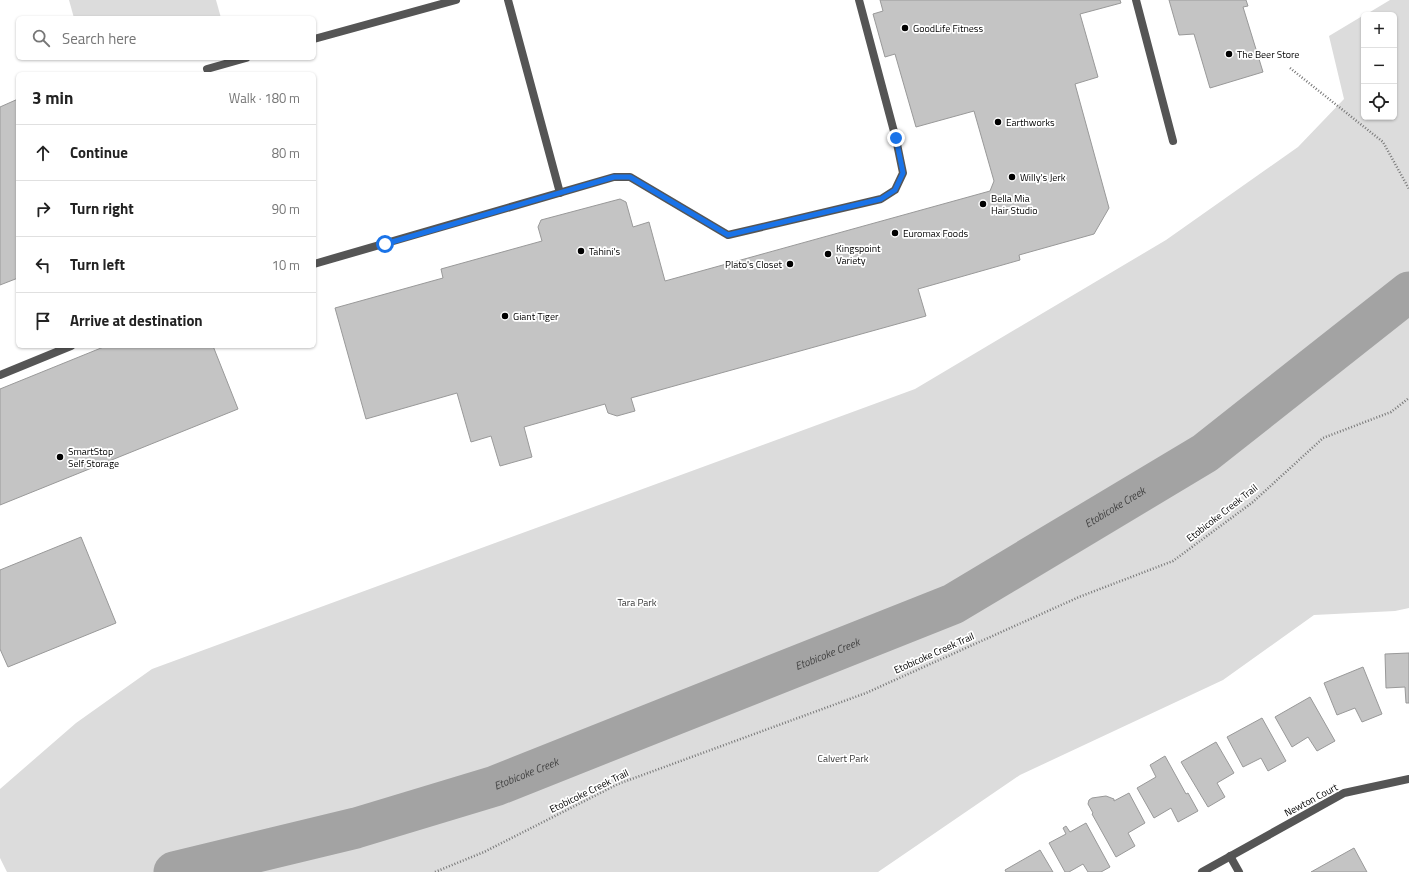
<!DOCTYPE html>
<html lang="en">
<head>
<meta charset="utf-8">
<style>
  body { margin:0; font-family:"Titillium Web",sans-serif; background:#f2f2f2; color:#222 }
  .controls { position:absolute; right:12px; top:12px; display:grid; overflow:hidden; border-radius:6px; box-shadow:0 1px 3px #0004 }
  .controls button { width:36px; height:36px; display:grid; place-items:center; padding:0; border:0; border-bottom:1px solid #e0e0e0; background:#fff; color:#222; font:20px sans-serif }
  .stop { position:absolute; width:12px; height:12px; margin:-9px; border:3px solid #1a73e8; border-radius:50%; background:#fff }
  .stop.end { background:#1a73e8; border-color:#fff; box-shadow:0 1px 4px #0008 }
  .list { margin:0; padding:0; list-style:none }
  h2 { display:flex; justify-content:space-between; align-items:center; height:52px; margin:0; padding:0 16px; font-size:17px }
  h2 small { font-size:13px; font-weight:400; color:#767676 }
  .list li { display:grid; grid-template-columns:26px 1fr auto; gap:12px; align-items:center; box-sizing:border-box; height:56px; padding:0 16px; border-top:1px solid #e0e0e0 }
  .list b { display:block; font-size:15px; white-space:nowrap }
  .list em { font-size:13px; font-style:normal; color:#767676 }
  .icon { flex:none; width:22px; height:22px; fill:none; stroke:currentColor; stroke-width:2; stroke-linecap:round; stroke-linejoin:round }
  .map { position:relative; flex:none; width:1409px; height:872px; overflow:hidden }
  .search { position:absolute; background:#fff; box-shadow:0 1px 3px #0004; left:16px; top:16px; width:300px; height:44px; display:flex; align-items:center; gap:10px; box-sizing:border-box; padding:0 14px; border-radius:6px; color:#767676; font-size:15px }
  .panel { position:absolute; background:#fff; box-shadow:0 1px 3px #0004; left:16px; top:72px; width:300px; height:276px; border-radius:6px }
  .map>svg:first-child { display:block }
  .green { fill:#dcdcdc }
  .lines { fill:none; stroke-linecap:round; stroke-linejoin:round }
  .river { stroke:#a3a3a3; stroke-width:41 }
  .building { fill:#c4c4c4; stroke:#999 }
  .path { stroke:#777; stroke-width:2.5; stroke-dasharray:1 2; stroke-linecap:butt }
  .lane { stroke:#555; stroke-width:8 }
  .street { stroke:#555; stroke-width:8 }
  .route { stroke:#1a73e8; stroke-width:5 }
  .poi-dot { fill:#000; stroke:#fff; stroke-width:1.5 }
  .labels { text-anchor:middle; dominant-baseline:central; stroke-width:3.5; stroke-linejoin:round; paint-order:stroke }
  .poi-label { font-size:10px; fill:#000; stroke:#fff; text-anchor:start }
  .street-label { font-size:10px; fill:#000; stroke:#fff }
  .park-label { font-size:10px; fill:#333; stroke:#fff }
  .water-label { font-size:11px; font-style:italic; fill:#444; stroke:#fff }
</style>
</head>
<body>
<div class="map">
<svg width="1409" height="872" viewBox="0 0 1409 872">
  <rect width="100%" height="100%" fill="#fff"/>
  <g class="green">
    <polygon points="69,0 216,0 221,18 74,18"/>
    <polygon points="1390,0 1409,0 1409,608 1395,611 1314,615 1223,680 1020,775 878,872 7,872 0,858 0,789 76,723 152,669 915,389 1166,240 1298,147 1344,99 1329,36 1364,15 1364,117 1394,117 1394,15 1365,15"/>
  </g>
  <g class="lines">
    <path class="river" id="s1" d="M 174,872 L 356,828 L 495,786 L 953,604 L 1205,453 L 1409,292"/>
  </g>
  <g class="building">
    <polygon points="880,0 1120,0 1121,3 1080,14 1098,77 1075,84 1109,208 1094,234 1019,255 1020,260 918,289 926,316 631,398 635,411 617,416 608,413 605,404 524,427 532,457 500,466 491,436 471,442 457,393 366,419 335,308 443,278 441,269 542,241 538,227 541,220 620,199 626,202 633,227 649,222 665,281 990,191 994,181 974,111 916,127 895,54 885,57 873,14 883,11"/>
    <polygon points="1169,0 1246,0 1248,6 1243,7 1263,72 1210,88 1194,34 1179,35"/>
    <polygon points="18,99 18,278 0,285 0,107"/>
    <polygon points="106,346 213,346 238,409 0,505 0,389"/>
    <polygon points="81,537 116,623 8,667 0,649 0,570"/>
    <polygon points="1409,653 1409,703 1406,703 1405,687 1386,688 1385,654"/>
    <polygon points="1363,667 1382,714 1362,722 1355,708 1337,715 1324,683"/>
    <polygon points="1310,697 1335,741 1317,751 1308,737 1292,747 1275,717"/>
    <polygon points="1262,718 1286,761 1268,771 1261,758 1243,767 1227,737"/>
    <polygon points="1216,742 1234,773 1217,783 1225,797 1208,807 1181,762"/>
    <polygon points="1165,756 1186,794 1188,793 1198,811 1178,822 1171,808 1154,818 1137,788 1156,777 1150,765"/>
    <polygon points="1129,793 1145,823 1128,833 1135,846 1116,857 1092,814 1093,813 1088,804 1089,800 1092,798 1106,796 1114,799 1114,801"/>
    <polygon points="1086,823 1110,867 1101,872 1088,872 1083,864 1069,872 1065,872 1049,843 1066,834 1063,828 1066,826 1070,832"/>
    <polygon points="1354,848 1367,872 1311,872"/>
    <polygon points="1040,850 1053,872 1006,872 1005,870"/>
  </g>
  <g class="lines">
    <g class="path">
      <polyline points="1290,68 1383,142 1409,189"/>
      <polyline points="435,872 484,852 618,784 866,693 1079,597 1173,561 1253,502 1323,438 1391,412 1409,398"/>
    </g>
    <g class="lane">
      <polyline points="508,0 560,193"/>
      <polyline points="1136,0 1173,141"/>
      <polyline points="314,39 456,0"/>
      <polyline points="207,69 246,58"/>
      <polyline points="314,264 614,177 630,177 728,235 881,199 895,190 903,173 896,139 859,0"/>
      <polyline points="0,375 71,346"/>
    </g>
    <g class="street">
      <polyline points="1230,856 1239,872"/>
      <polyline points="1202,872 1344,793 1409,779"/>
    </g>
  </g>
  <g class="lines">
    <polyline class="route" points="385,244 614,177 630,177 728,235 881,199 895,190 903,173 896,138"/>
  </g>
  <g class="poi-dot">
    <circle cx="905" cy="28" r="4"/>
    <circle cx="1229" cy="54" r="4"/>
    <circle cx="998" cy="122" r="4"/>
    <circle cx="1012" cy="177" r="4"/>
    <circle cx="983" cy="204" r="4"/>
    <circle cx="895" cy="233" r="4"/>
    <circle cx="581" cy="251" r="4"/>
    <circle cx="828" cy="254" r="4"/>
    <circle cx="790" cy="264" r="4"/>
    <circle cx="505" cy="316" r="4"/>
    <circle cx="60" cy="457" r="4"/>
  </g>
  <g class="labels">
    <g class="poi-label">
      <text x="913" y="28">GoodLife Fitness</text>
      <text x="1237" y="54">The Beer Store</text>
      <text x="1006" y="122">Earthworks</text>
      <text x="1020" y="177">Willy's Jerk</text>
      <text x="991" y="198">Bella Mia<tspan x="991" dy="12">Hair Studio</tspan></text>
      <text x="903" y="233">Euromax Foods</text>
      <text x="836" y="248">Kingspoint<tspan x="836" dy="12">Variety</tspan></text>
      <text x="589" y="251">Tahini's</text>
      <text x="782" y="264" text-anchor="end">Plato's Closet</text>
      <text x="513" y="316">Giant Tiger</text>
      <text x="68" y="451">SmartStop<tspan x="68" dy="12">Self Storage</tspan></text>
    </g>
    <g class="street-label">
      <text transform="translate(1222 513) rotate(-38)">Etobicoke Creek Trail</text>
      <text transform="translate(934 653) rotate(-24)">Etobicoke Creek Trail</text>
      <text transform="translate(589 791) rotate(-26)">Etobicoke Creek Trail</text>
      <text transform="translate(1311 800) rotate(-28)">Newton Court</text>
    </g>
    <g class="park-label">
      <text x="637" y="602">Tara Park</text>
      <text x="843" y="758">Calvert Park</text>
    </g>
    <g class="water-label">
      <text stroke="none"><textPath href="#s1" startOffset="1014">Etobicoke Creek</textPath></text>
      <text stroke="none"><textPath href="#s1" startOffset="690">Etobicoke Creek</textPath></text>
      <text stroke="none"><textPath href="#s1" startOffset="366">Etobicoke Creek</textPath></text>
    </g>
  </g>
</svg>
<div class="controls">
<button>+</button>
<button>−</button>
<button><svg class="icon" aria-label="locate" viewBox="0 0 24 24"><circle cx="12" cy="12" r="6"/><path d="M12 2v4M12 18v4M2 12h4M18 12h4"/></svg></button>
</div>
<div class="stop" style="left:385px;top:244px"></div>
<div class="stop end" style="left:896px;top:138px"></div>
<div class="search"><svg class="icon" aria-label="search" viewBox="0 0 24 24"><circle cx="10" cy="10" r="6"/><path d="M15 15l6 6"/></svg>Search here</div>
<section class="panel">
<h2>3 min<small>Walk · 180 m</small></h2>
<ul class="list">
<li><svg class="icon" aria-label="ahead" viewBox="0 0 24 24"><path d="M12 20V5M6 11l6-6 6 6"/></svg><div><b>Continue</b></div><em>80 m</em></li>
<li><svg class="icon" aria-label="right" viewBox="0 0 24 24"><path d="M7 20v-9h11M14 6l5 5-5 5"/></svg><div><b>Turn right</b></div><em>90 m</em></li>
<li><svg class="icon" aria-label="left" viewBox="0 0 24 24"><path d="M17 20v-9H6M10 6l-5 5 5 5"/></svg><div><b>Turn left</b></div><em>10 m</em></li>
<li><svg class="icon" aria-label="arrive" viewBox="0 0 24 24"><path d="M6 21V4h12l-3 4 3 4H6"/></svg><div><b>Arrive at destination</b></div></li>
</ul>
</section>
</div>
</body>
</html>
